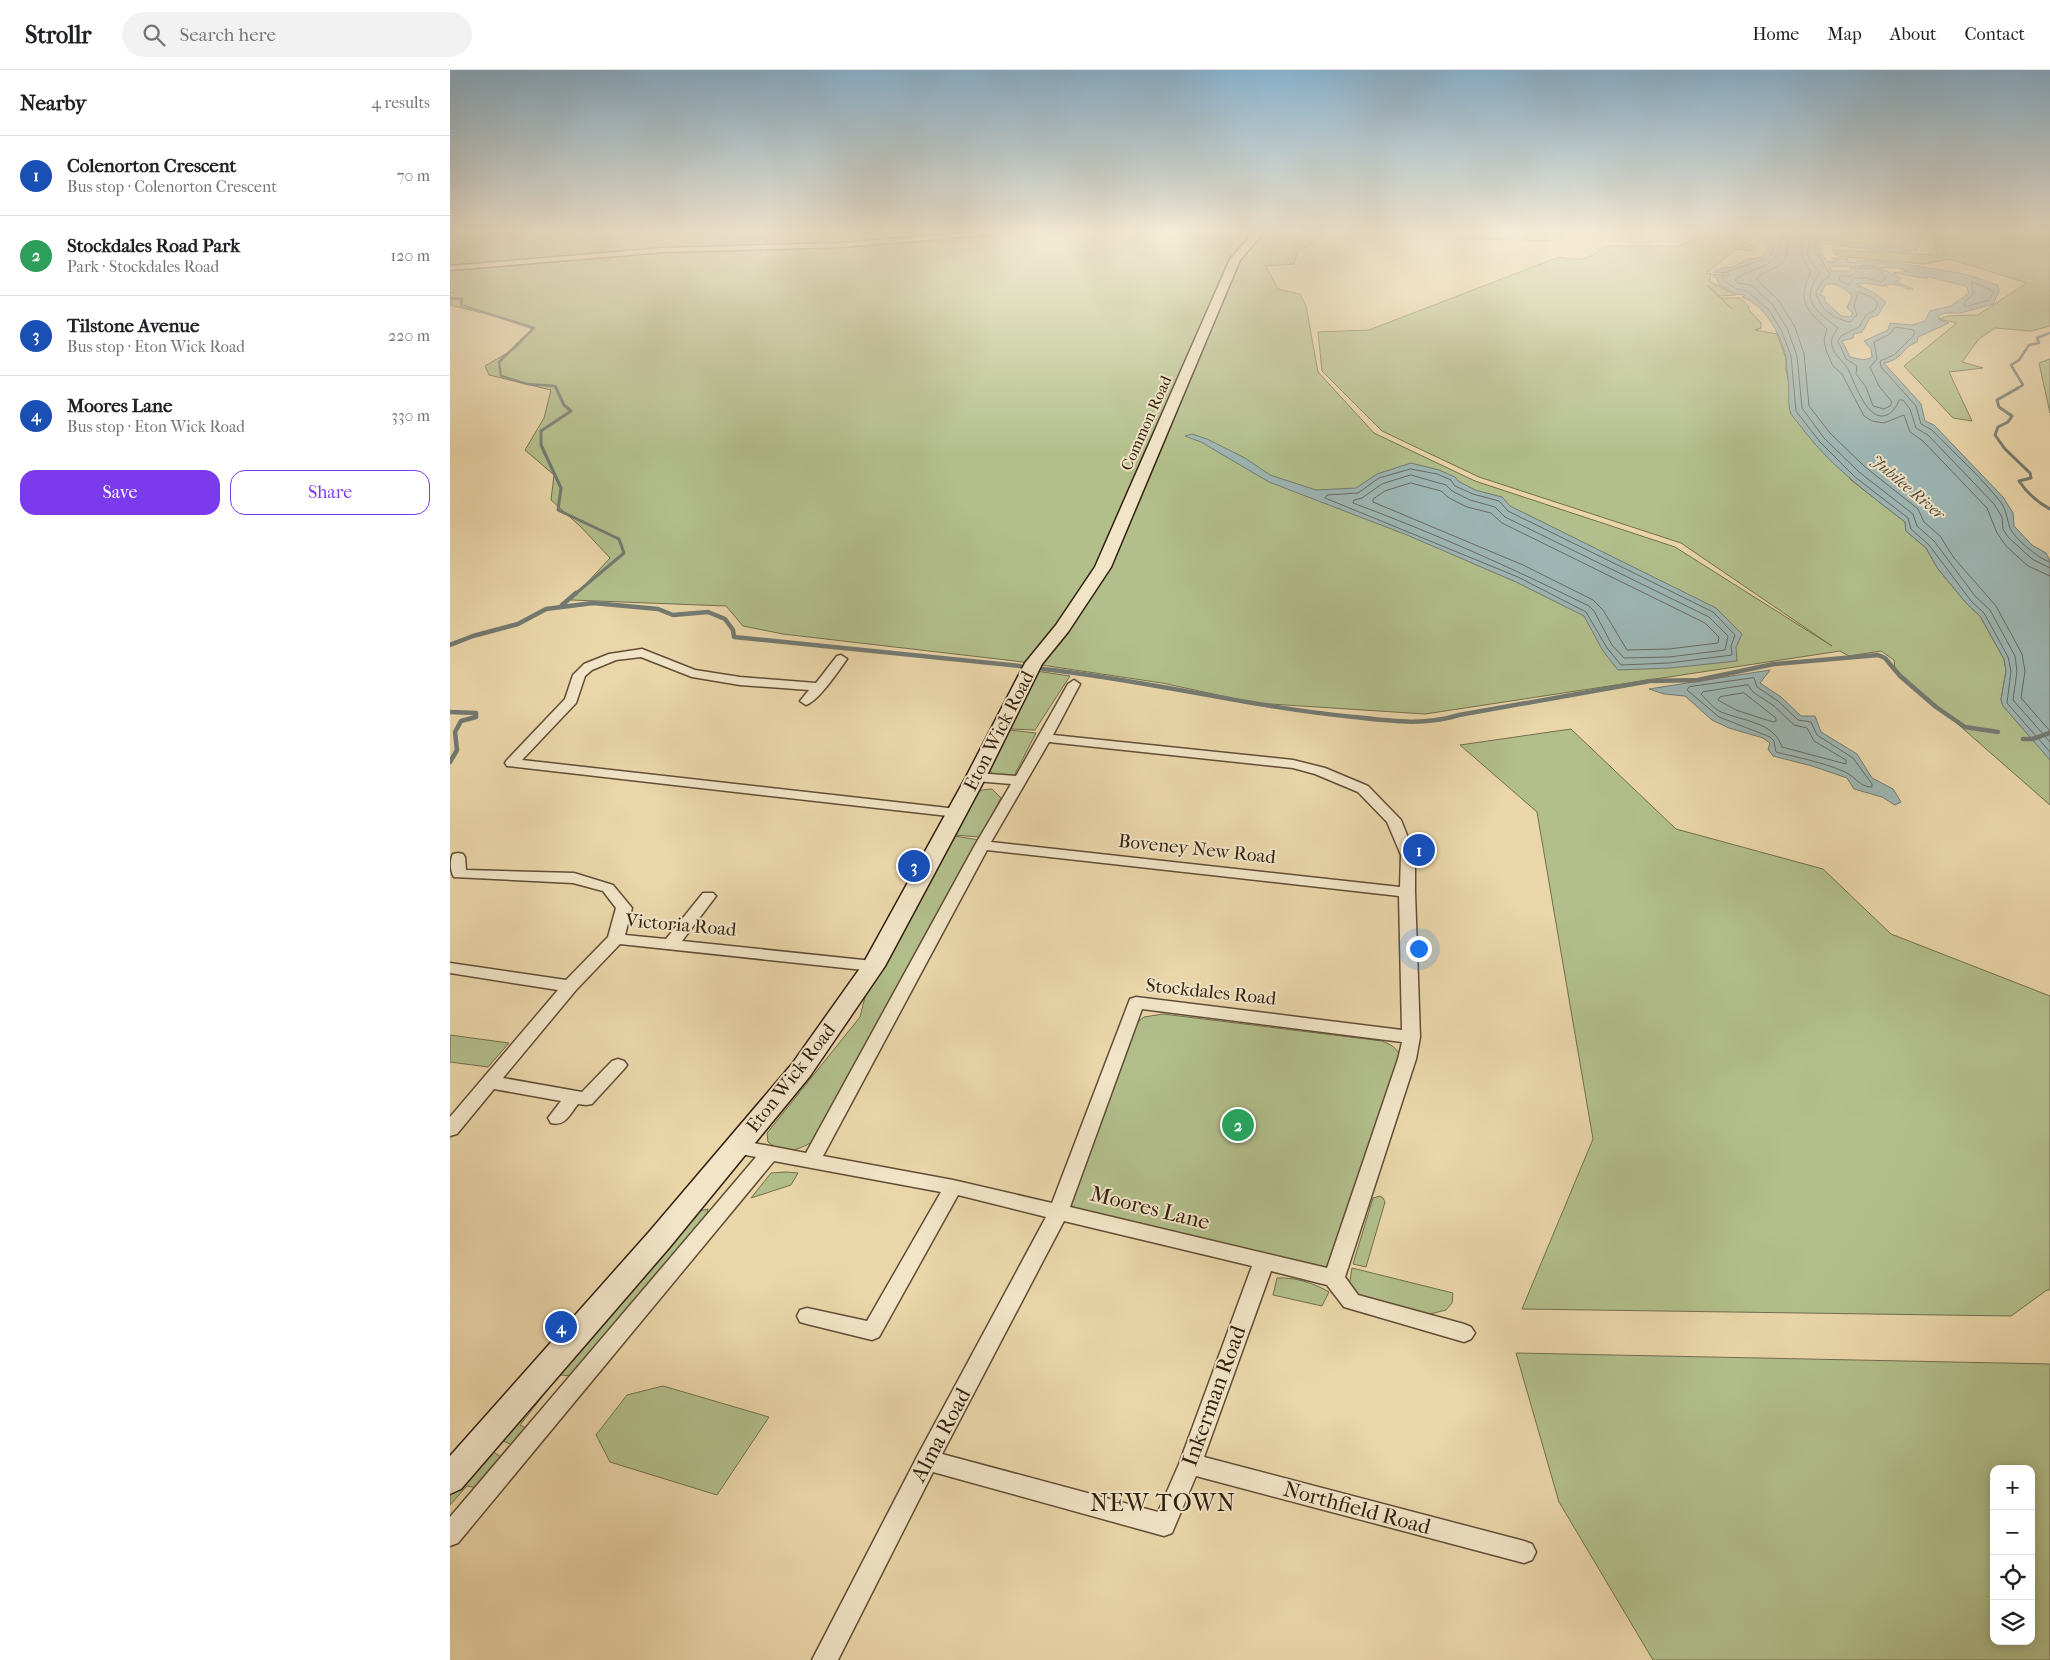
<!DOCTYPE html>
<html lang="en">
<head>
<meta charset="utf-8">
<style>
  body { margin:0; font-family:"IM FELL French Canon",serif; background:#f2f2f2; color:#202124 }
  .controls { position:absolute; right:15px; bottom:15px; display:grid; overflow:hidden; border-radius:10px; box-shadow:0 2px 12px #0003 }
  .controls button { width:45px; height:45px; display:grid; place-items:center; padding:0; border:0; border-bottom:1px solid #e0e0e0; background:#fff; color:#202124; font:25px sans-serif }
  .you { position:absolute; left:968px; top:878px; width:18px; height:18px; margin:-12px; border:4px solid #fff; border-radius:50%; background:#1a73e8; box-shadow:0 0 0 8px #1a73e833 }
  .badge { display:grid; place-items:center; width:32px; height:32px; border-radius:50%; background:#7c3aed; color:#fff; font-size:16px; font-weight:700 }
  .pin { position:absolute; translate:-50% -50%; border:2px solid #fff; box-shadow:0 1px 5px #0006 }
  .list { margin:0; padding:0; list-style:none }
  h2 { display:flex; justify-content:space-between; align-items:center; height:65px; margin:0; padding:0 20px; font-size:21px }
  h2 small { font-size:16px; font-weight:400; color:#757577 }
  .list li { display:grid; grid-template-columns:32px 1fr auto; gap:15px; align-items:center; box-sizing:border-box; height:80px; padding:0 20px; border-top:1px solid #e0e0e0 }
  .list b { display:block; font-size:19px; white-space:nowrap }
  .list p { margin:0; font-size:16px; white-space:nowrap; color:#757577 }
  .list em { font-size:16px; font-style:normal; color:#757577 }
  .actions { display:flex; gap:10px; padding:15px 20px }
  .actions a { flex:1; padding:11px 0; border:1px solid #7c3aed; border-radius:15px; text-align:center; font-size:18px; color:#7c3aed }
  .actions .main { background:#7c3aed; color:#fff }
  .icon { flex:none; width:28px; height:28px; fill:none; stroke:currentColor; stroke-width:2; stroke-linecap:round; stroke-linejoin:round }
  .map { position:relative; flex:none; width:1600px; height:1590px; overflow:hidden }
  header { display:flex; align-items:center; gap:30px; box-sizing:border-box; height:70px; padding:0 25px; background:#fff; border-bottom:1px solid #e0e0e0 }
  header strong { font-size:24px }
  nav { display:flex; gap:28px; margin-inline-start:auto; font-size:18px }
  .search { width:350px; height:45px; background:#f2f2f2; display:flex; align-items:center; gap:12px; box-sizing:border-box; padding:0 18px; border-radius:28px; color:#757577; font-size:19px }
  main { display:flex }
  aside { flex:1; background:#fff }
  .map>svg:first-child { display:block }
  .green { fill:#b2bf8b; stroke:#726f4d; fill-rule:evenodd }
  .water { fill:#9db6b4; stroke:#737a72; fill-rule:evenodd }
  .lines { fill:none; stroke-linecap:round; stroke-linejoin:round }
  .shore { stroke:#686a62; stroke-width:1 }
  .stream-far2 { stroke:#737a72; stroke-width:2.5 }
  .stream-far1 { stroke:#737a72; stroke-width:3 }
  .stream { stroke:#737a72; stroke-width:4.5 }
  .minor-casing { stroke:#614d36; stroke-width:3 }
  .secondary-casing { stroke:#331f0f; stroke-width:3 }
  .minor { fill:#f1e4c7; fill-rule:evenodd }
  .secondary { fill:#f1e4c7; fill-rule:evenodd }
  .labels { text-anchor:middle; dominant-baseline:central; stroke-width:4; stroke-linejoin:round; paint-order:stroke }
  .far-street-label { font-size:16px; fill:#331f0f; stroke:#f1e4c7 }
  .far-water-label { font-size:16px; font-style:italic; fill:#534c41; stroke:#f1e4c7 }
  .street-label { font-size:19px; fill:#331f0f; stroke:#f1e4c7 }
  .near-street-label { font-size:22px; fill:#331f0f; stroke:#f1e4c7 }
  .near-neighbourhood-label { font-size:24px; letter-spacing:1px; fill:#331f0f; stroke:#f1e4c7 }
</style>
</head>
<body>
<header>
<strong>Strollr</strong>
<div class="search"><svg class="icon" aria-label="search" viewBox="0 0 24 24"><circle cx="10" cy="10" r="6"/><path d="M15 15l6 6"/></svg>Search here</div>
<nav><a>Home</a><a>Map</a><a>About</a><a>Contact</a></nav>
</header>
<main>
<aside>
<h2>Nearby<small>4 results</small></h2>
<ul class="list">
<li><span class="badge" style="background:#1a4fb4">1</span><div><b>Colenorton Crescent</b><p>Bus stop · Colenorton Crescent</p></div><em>70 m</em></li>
<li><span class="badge" style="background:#2e9e5b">2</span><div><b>Stockdales Road Park</b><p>Park · Stockdales Road</p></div><em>120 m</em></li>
<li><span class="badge" style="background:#1a4fb4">3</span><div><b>Tilstone Avenue</b><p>Bus stop · Eton Wick Road</p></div><em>220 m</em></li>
<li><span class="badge" style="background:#1a4fb4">4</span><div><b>Moores Lane</b><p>Bus stop · Eton Wick Road</p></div><em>330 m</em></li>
</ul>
<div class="actions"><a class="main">Save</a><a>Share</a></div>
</aside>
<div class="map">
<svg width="1600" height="1590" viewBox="0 0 1600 1590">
  <rect width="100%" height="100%" fill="#ead6a9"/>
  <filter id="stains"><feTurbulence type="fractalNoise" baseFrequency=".004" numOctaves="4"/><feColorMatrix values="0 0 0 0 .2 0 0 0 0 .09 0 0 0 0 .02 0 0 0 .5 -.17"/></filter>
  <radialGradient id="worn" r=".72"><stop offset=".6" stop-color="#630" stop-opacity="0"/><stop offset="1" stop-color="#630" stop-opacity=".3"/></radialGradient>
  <g class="green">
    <path d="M 0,161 L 275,161 L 270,162 L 280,170 L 304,167 L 316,176 L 315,179 L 425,174 L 532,161 L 877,161 L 865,168 L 862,174 L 848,181 L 844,194 L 816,196 L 828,219 L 850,224 L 856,236 L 868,302 L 924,363 L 1025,411 L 1225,477 L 1382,576 L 1231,473 L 1029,407 L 932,361 L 872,301 L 868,262 L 919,260 L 1109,187 C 1130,191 1139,190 1155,176 L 1229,176 L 1267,161 L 1317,161 L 1317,165 L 1297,162 L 1291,171 L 1305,177 L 1300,181 L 1287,179 L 1256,203 L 1261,204 L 1259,211 L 1286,225 L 1269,226 L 1257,215 L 1282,239 L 1271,228 L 1290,228 L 1298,236 L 1299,240 L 1311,253 L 1311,258 L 1305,260 L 1327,264 L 1336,288 L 1336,300 L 1338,309 L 1401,410 L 1455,452 L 1456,461 L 1476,478 L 1488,499 L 1517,534 L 1530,546 L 1554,589 L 1556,601 L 1551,630 L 1553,636 L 1600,689 L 1600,735 L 1445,599 L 1444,590 L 1431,581 L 1399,586 L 1390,581 L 975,644 L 805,633 L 712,613 L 565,591 L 333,564 L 293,556 L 276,536 L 121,530 L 160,488 L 131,457 L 101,430 L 104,405 L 75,380 L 94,348 L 101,320 L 39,305 L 35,296 L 66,278 L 83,259 L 45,246 L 0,235 Z"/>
    <polygon points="973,161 1110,161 1113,171 965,168 966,164"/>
    <polygon points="1375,161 1495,161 1476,162 1467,170 1470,176 1467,180 1450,182 1416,177 1404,178 1371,170"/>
    <polygon points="1524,161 1600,161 1600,256 1581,261 1545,258 1529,269 1512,292 1533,298 1499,302 1522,351 1503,348 1454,296 1507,253 1489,249 1498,246 1528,245 1577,213 1500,189 1474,194 1387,186 1382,180 1487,185 1482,165"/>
    <polygon points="1600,289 1600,343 1589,293"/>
    <polygon points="586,601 620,606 585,660 561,659 559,657"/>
    <polygon points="1121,659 1226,759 1373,799 1441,864 1600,926 1600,1220 1597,1220 1561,1246 1072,1239 1143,1069 1087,742 1010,675"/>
    <polygon points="559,660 586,663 563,708 545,707 539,699"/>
    <polygon points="542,719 551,728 530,767 504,765 526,724 532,720"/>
    <path d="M 504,766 L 530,770 L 367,1069 C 349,1080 336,1086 318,1072 L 317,1063 L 410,947 L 416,923 Z"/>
    <path d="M 713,944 L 932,971 C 942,975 947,978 951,988 L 885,1189 L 875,1197 L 864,1200 L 629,1143 L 623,1138 L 620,1131 L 683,956 L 694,947 Z"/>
    <polygon points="0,965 59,973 38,997 0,992"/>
    <polygon points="336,1102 348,1103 341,1115 301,1128 321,1103"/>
    <polygon points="930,1126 933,1128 935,1132 916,1197 903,1194 923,1128"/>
    <polygon points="258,1139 256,1149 124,1306 109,1305 70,1355 76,1358 62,1375 51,1370 249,1141"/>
    <polygon points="902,1198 1003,1223 1002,1233 996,1240 980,1244 936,1244 916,1235 899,1217"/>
    <path d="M 827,1208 C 844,1207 864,1213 879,1222 L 872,1236 L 823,1225 Z"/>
    <path d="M 1066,1283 L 1600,1294 L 1600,1590 L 1203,1590 L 1109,1432 ZM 1544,1399 L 1581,1399 L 1581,1571 L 1544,1571 Z"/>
    <polygon points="213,1316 319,1347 267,1425 160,1392 146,1365 177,1325"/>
    <polygon points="39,1379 54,1389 28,1418 17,1416 0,1435 0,1423"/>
  </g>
  <g class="water">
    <path d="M 1304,161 L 1381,161 L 1379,163 L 1387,167 L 1375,170 L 1449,177 L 1456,175 L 1455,168 L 1474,161 L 1495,161 L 1476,162 L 1467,170 L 1470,176 C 1461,191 1388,172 1370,174 L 1369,183 L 1380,192 L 1386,191 L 1381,188 L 1398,189 L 1397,192 L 1407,193 L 1408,191 L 1420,190 L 1468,196 L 1514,204 L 1548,215 L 1549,221 L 1543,234 L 1511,243 L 1493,243 L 1488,247 L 1488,249 L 1499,253 L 1468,267 L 1467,272 C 1451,278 1454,289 1434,293 L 1471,334 L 1475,351 L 1484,355 L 1553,427 L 1563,443 L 1564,456 L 1582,475 L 1596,483 L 1600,491 L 1600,690 L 1553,636 L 1551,630 L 1556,601 L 1554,589 L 1530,546 L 1517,534 L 1488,499 L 1476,478 L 1456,461 L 1455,452 C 1419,424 1383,398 1355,362 C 1351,356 1345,350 1341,344 C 1337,334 1340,320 1338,309 C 1337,302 1337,294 1336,287 C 1330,263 1315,235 1292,227 L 1296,225 L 1286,224 L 1269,215 L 1267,208 L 1263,206 L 1264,204 L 1278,206 L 1278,203 L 1264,202 L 1271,198 L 1283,197 L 1298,189 L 1312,187 L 1319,177 L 1314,175 ZM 1380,196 L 1449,198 L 1458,201 L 1443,203 L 1474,208 L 1478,208 L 1475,206 L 1516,216 L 1519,223 L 1501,236 L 1480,241 L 1475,251 L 1462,255 L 1440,253 L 1438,260 L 1414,271 L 1421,279 L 1422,287 C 1414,292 1407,288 1400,287 L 1392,271 L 1403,268 L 1404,264 L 1412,262 L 1420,248 L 1428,245 L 1436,232 L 1424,223 L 1406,214 L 1416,213 L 1438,217 L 1434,215 C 1442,213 1451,215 1457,219 L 1463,219 L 1445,211 L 1450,210 L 1451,208 L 1432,199 L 1400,198 L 1400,201 L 1381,201 ZM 1376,214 C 1387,213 1395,218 1402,226 L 1397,238 L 1403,243 L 1400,247 L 1391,246 L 1375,231 L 1375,227 L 1370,225 Z"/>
    <polygon points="742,364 757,369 795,388 820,405 866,420 906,418 927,404 961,393 989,400 1005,407 1008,411 1025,420 1052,427 1060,436 1266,538 1292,564 1286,577 1287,591 1220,598 1168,600 1153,581 1134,546 1066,512 957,465 819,412 751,372 735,366"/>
    <polygon points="1320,600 1310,613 1331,627 1351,646 1365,646 1371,662 1407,684 1422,708 1443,719 1451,732 1445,735 1432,727 1404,719 1397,708 1362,696 1323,686 1318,679 1320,673 1313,668 1279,658 1262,650 1235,626 1214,624 1199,619"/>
  </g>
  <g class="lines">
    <g class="shore">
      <polyline points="1311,161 1323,175 1322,184 1315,189 1273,203 1273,210 1286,219 1297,221 1319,240 1332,262 1341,286 1346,341 1370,372 1405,407 1458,448 1461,459 1479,475 1521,531 1534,543 1558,587 1561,601 1557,633 1600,682"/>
      <path d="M 1319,161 L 1330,174 C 1328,200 1301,196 1285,210 L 1288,213 L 1301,215 L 1322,234 L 1337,258 L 1347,286 L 1352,338 L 1374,368 L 1409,402 L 1463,444 L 1467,456 L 1484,471 L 1525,526 L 1540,540 L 1565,586 L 1567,601 L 1563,630 L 1600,672"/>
      <path d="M 1328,161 L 1337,172 C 1339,201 1320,196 1306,209 L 1329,231 L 1345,257 L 1354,284 L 1359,336 L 1380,363 L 1414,396 L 1468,439 L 1474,452 L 1490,466 L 1504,488 L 1546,536 L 1572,584 L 1575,601 L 1571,628 L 1600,661"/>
      <path d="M 1357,161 C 1347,176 1351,188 1361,202 C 1347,232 1355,238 1377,259 L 1374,270 L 1376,280 L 1383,296 L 1392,304 L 1414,346 L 1422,351 L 1434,353 L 1454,345 L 1460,362 L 1473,371 L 1537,438 L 1547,463 L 1556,476 L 1578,496 L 1600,506"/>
      <path d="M 1368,161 L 1360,170 L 1357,182 L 1360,190 L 1370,203 C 1349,230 1366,241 1388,258 C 1384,264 1380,268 1382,276 C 1385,287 1395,292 1399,301 C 1405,314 1418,353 1437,345 C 1443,342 1447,336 1449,330 L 1453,330 L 1460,339 L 1466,358 L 1478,365 L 1544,434 L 1552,447 L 1553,459 L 1558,467 L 1582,489 L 1600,498"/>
      <path d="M 1375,161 L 1374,167 L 1366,171 L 1364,180 L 1375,195 L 1380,206 L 1372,211 L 1366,222 C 1369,239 1384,249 1400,252 L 1407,245 L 1404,236 L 1408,222 L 1421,227 L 1428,233 L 1425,240 L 1416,245 L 1409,257 L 1391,266 L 1388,271 L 1396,289 L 1407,296 L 1406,304 L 1416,317 L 1423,336 L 1434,339 L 1440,336 L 1442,332 L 1429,316 L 1420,297 L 1427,289 L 1424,272 L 1440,264 L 1445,257 L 1464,260 L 1464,265 L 1444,285 L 1430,291 L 1431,297 L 1466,336 L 1471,354 L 1482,360 C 1504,383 1529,405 1549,430 C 1557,440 1556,446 1560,458 C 1563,467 1590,490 1600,492"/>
      <polygon points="1420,195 1426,197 1435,206 1435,209 1431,212 1416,208 1404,208 1399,215 1389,210 1390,206 1402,206 1411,196"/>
      <polygon points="1522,212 1544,221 1539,230 1515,237 1514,233 1523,224"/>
      <polygon points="961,399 987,404 1001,410 1005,416 1023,424 1049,431 1058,441 1263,542 1285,565 1281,576 1282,585 1219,593 1171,595 1157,578 1136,542 1068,507 875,428 877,425 908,423 929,408"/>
      <path d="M 961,405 L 996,415 L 1002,421 L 1020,430 L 1045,437 L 1055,447 L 1259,547 L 1278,566 L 1275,580 L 1219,587 L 1174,588 L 1162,575 L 1144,541 L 1139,536 C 1062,498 984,463 903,433 L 904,430 L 912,428 L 932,414 Z"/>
      <polygon points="961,413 991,421 999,428 1017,437 1041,443 1052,453 1255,553 1269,567 1268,573 1219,579 1177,580 1153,540 1143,530 1073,495 923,432 923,429 935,421"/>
      <path d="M 1304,608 L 1307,617 L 1328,631 L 1348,650 L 1361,652 L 1367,665 L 1403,688 L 1422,714 L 1422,717 C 1409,717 1406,707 1395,702 C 1373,692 1349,688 1326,682 L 1324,671 L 1320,667 L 1269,647 L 1237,620 L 1239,617 Z"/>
      <path d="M 1298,615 L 1303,622 L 1324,636 L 1344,655 L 1357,658 L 1364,671 L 1396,690 L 1396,694 L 1332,677 C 1324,652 1293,651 1271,642 C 1264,639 1257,630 1251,624 L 1253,622 Z"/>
      <polygon points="1294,623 1326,648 1326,651 1323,652 1286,640 1268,630 1270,627"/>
    </g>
    <g class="stream-far2">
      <polyline points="217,161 219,161"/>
      <polyline points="299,161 318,173"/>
      <polyline points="0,228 12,229 11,235 84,258 49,292 51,306 77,314 105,316 107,319"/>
      <polyline points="1566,319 1573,315 1561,295 1569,290 1579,275 1589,273 1587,268 1600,263"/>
    </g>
    <g class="stream-far1">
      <polyline points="106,318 114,335 121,341 91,361 91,375 111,418 108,440 169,469 174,483 124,525"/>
      <path d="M 1568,318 L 1547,330 L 1549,337 L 1562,346 L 1558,352 L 1548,357 L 1545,365 L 1555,379 L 1580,403 L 1581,408 L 1569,411 C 1577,423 1587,432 1600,439"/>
    </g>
    <g class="stream">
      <polyline points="112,535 126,523"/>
      <polyline points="0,575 23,566 68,554 96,539 143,533 208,539 223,545 258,542 275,549 283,560 284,567 570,596"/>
      <path d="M 593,599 C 697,610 799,637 904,647 C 940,651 974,656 1009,645 L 1200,611 L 1248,610 L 1324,594 L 1428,585 L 1435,588 L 1450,606 L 1486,637 L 1515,657 L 1548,662"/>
      <polyline points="0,642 26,643 26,647 11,651 5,662 7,680 0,692"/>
      <polyline points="1573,669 1582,669 1600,663"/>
    </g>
    <g class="minor-casing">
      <g id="minor">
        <polygon points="539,161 562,161 559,163 391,177 214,182 0,200 0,196 214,178 391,173"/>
        <path d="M 192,579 L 245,600 L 290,607 L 366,613 L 387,586 L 391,585 L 397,589 C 389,600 368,632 356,635 L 350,631 L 359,620 L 290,615 L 242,607 L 191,587 L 166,590 L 142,600 L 135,606 L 126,633 L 72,690 L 507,739 L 512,740 L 514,743 L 512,746 L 507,747 L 57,696 L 55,693 L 57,690 L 115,629 L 123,605 L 134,594 L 159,584 Z"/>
        <path d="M 624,610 L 630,614 L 603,665 L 843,690 L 875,698 L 918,716 L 951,750 L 965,785 L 965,822 L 970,967 L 966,989 L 895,1207 L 908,1225 L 1014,1254 L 1021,1257 L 1025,1263 L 1021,1269 L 1014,1272 L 901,1239 L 894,1237 L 877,1215 L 821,1201 L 754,1387 L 1074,1471 L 1082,1474 L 1086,1482 L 1082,1490 L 1074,1493 L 746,1406 L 722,1463 L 714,1466 L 483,1402 L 388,1590 L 362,1590 L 469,1383 L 596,1147 L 508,1125 L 429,1267 L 422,1270 L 357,1254 L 350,1252 L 347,1246 L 350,1240 L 357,1238 L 417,1251 L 491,1122 L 324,1091 L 8,1473 L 0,1476 L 0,1447 L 306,1087 L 281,1082 L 279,1077 L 281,1072 L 288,1070 L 356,1083 L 525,775 L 561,714 L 526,711 L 519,707 L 526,703 L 566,706 L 618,614 ZM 599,672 L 843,698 L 865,704 L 908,722 L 937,752 L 951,785 L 950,817 L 541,772 ZM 537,780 L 949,826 L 952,960 L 686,927 L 680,929 L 602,1133 L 503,1110 L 373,1086 ZM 692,939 L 952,972 L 948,989 L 877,1198 L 620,1137 ZM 614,1151 L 802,1196 L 729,1394 L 708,1442 L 492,1384 Z"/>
        <path d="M 8,783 L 13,784 L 15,787 L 16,800 L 124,803 L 163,815 L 182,838 L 175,865 L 216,869 L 253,823 L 263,823 L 266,826 L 232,871 L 423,891 L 429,892 L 431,896 L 429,900 L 423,901 L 170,874 L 126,920 L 53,1008 L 132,1022 L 162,991 L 168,989 L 174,991 L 177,995 L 174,999 L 142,1034 L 136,1035 L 128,1034 C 120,1044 115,1057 101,1053 L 98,1048 L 111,1031 L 44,1019 L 7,1064 L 0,1066 L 0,1047 L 108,920 L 0,903 L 0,893 L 116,910 L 158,867 L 166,838 L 153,821 L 123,813 L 4,807 C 0,802 0,789 3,784 Z"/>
      </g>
    </g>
    <g class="secondary-casing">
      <polygon id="secondary" points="805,161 815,161 790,190 661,497 618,562 592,594 536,707 435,896 360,1006 219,1178 11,1419 0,1424 0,1386 199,1162 342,994 413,894 516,707 575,593 606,555 645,497 780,189"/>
    </g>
    <use href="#minor" class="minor"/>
    <use href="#secondary" class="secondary"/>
  </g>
  <linearGradient id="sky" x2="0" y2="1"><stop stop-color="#8ab5d3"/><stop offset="0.42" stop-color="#f6edd8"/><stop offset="1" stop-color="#f6edd8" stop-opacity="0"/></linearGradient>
  <rect width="1600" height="383" fill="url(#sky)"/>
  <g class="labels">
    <g class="far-street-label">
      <text transform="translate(696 353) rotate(-66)">Common Road</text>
    </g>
    <g class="far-water-label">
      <text transform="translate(1458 417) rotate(40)">Jubilee River</text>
    </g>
    <g class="street-label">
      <text transform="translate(549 661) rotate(-63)">Eton Wick Road</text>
      <text transform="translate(747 779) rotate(6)">Boveney New Road</text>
      <text transform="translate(231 855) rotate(5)">Victoria Road</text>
      <text transform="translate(761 922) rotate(6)">Stockdales Road</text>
      <text transform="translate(341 1008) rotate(-52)">Eton Wick Road</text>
    </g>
    <g class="near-street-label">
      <text transform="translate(700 1138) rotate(14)">Moores Lane</text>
      <text transform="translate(764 1326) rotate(-70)">Inkerman Road</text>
      <text transform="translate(491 1365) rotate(-62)">Alma Road</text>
      <text transform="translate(907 1438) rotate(15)">Northfield Road</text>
    </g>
    <g class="near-neighbourhood-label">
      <text x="713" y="1433">NEW TOWN</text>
    </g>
  </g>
  <rect width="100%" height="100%" filter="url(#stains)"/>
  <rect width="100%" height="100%" fill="url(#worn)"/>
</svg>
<div class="controls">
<button>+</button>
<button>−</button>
<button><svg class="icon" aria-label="locate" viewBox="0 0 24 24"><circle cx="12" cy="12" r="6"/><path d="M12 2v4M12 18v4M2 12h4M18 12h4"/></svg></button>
<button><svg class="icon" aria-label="layers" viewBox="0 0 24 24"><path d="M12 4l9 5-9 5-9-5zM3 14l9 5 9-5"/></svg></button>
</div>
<div class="you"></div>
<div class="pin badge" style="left:969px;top:780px;background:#1a4fb4">1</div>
<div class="pin badge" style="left:788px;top:1055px;background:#2e9e5b">2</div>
<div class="pin badge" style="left:464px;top:796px;background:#1a4fb4">3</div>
<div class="pin badge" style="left:111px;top:1257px;background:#1a4fb4">4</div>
</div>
</main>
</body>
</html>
